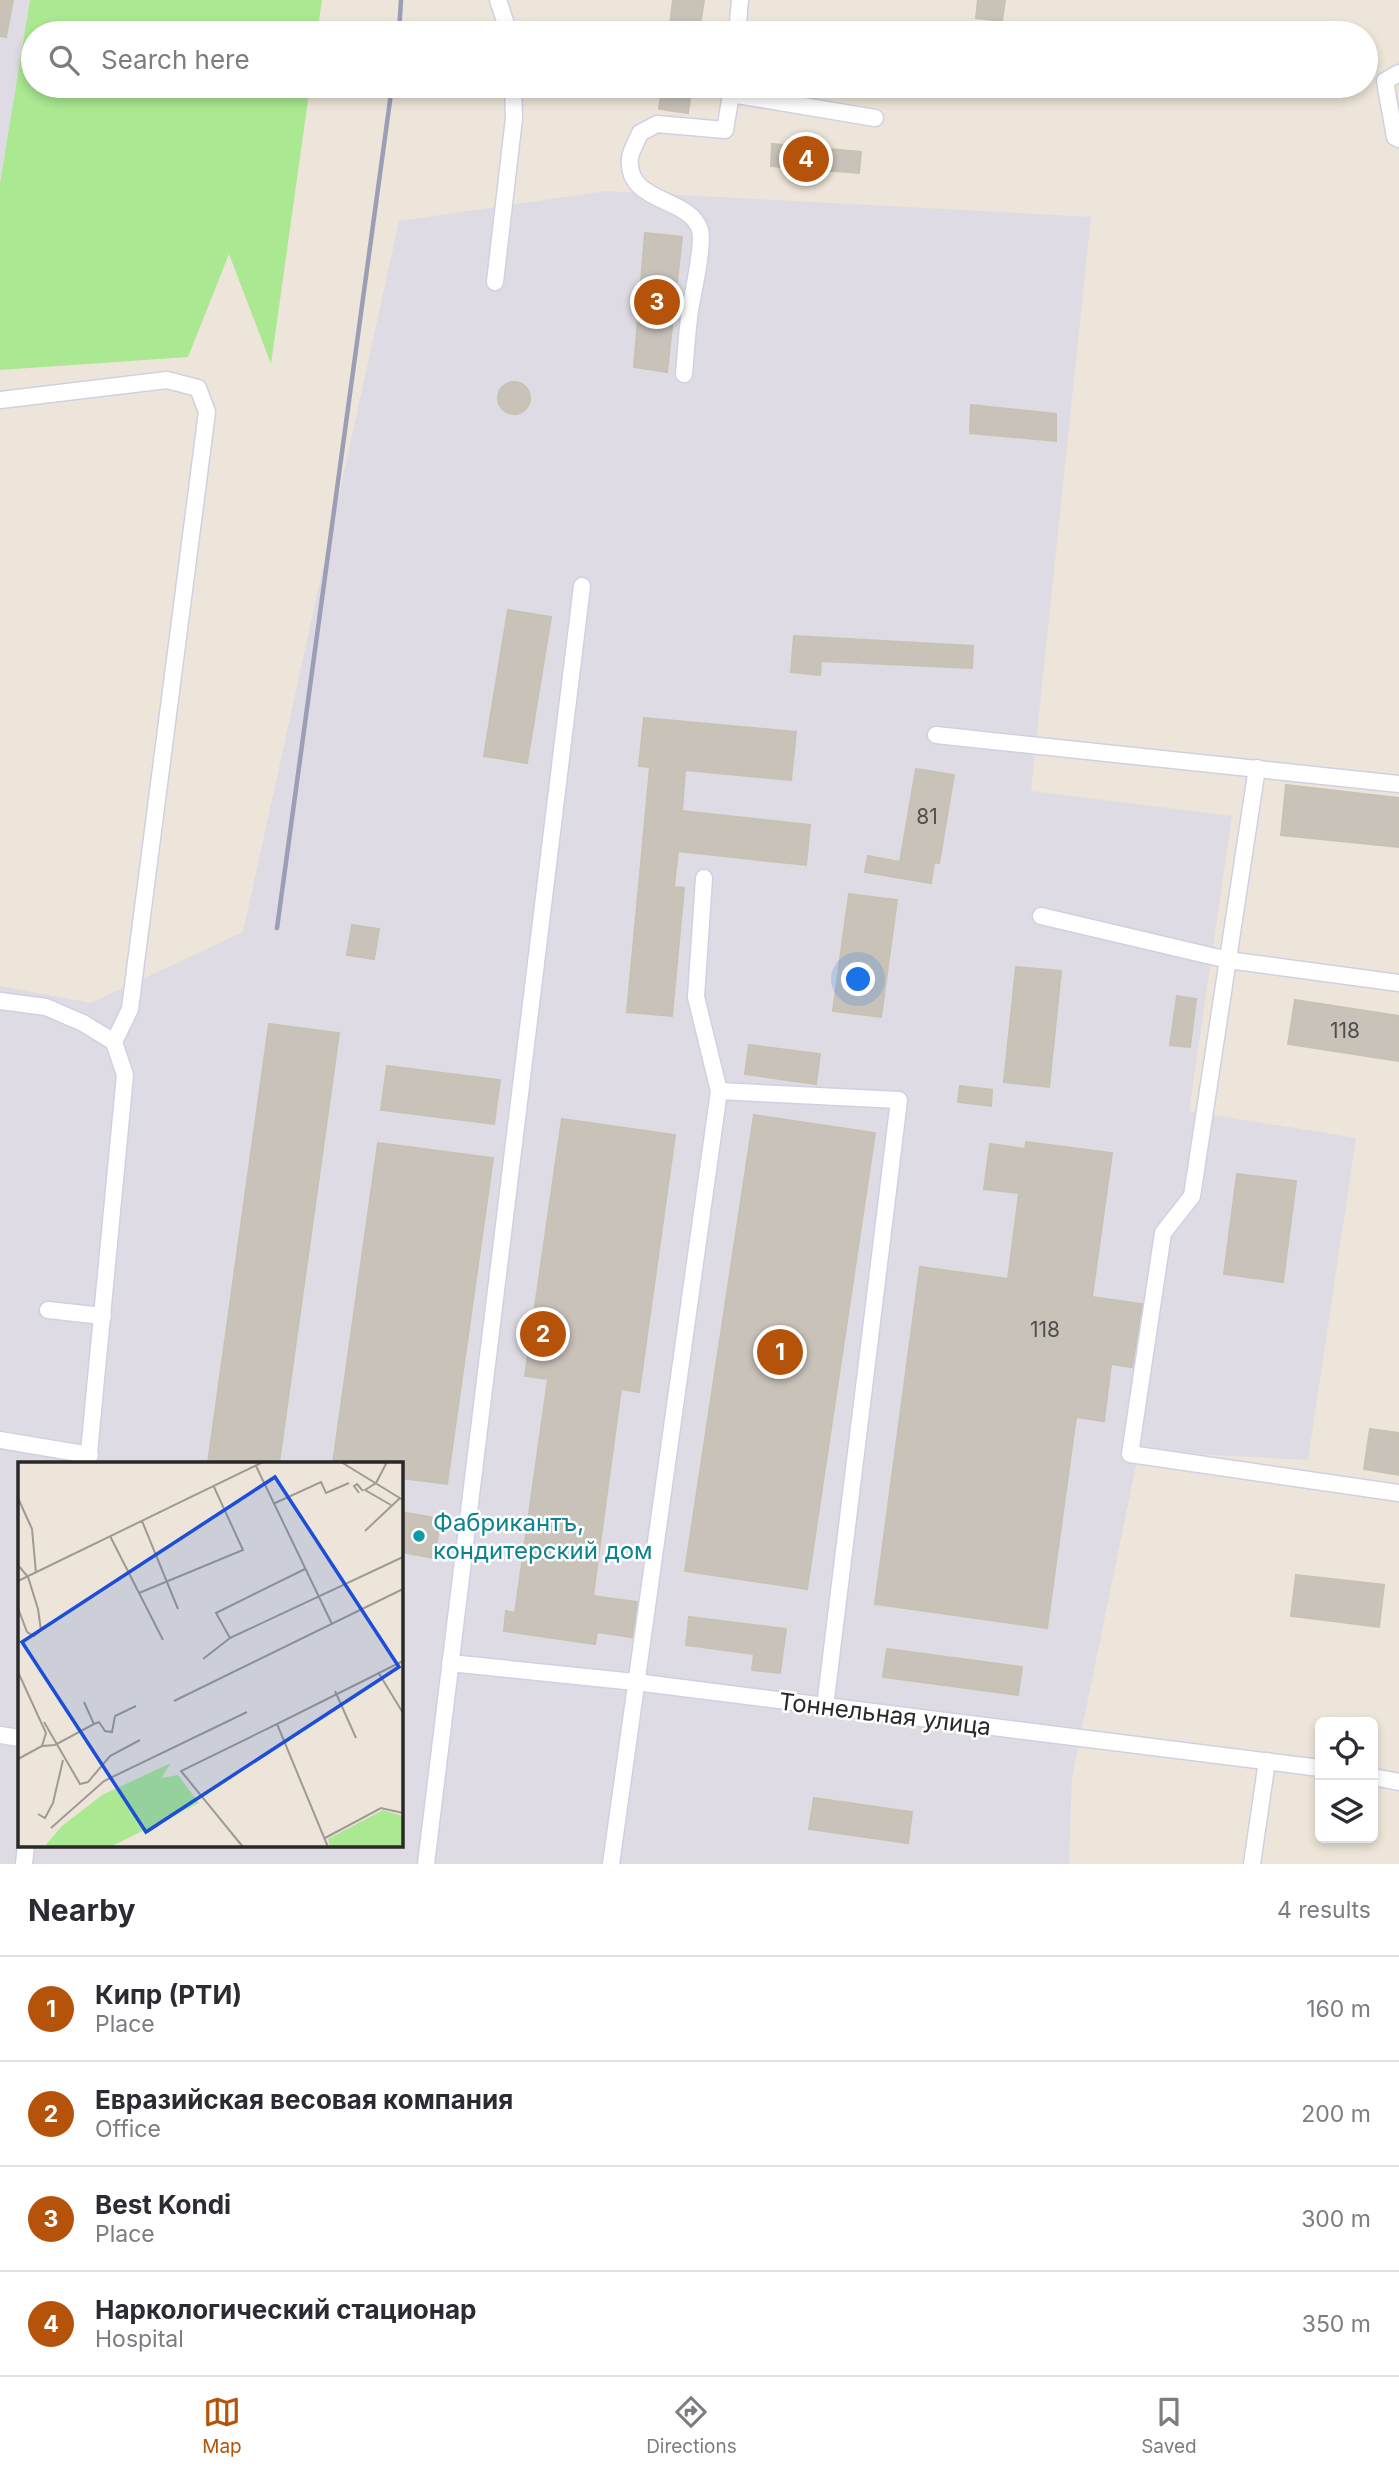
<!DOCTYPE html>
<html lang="en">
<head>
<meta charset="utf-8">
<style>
  body { margin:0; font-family:Inter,sans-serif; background:#f2f2f3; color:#2b2b33 }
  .controls { position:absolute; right:21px; bottom:21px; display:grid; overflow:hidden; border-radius:10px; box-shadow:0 4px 10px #0003 }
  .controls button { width:63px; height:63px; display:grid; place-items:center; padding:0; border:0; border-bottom:2px solid #e1e1e2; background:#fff; color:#2b2b33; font:35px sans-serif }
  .you { position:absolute; left:859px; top:980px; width:24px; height:24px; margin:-18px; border:5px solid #fff; border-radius:50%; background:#1a73e8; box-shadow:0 0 0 10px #1a73e833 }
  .badge { display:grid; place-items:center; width:46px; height:46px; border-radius:50%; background:#b45309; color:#fff; font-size:23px; font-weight:700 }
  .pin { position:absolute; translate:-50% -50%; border:4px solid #fff; box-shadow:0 2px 7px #0006 }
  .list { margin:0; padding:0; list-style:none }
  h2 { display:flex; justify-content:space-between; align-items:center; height:91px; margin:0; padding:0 28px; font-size:30px }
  h2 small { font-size:23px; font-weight:400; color:#7c7c81 }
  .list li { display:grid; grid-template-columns:46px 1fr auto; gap:21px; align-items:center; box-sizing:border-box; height:105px; padding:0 28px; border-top:2px solid #e1e1e2 }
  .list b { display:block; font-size:26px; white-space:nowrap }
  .list p { margin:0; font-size:23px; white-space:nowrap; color:#7c7c81 }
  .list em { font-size:23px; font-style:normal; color:#7c7c81 }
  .icon { flex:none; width:38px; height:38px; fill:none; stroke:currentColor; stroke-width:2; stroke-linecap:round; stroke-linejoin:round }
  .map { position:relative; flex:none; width:1399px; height:1864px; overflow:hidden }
  .search { position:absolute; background:#fff; box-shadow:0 4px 10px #0003; left:21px; right:21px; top:21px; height:77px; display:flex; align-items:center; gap:18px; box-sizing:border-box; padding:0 24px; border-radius:38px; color:#7c7c81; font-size:26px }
  .sheet { height:511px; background:#fff }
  nav { display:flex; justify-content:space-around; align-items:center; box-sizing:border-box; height:98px; border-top:2px solid #e1e1e2; background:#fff; font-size:19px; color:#7c7c81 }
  nav a { display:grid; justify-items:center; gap:4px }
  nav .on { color:#b45309 }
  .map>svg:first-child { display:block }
  .industrial { fill:#dedbe4; fill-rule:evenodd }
  .green { fill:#aae891 }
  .building { fill:#c8c2b9; stroke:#c8c2b3; stroke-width:2 }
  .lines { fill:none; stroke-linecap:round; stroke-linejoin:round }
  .minor-casing { stroke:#cfd1e3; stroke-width:19 }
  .minor { stroke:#fff; stroke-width:16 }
  .rail { stroke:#9c9eb5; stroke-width:4.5 }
  .culture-dot { fill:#0f9aa8; stroke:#fff; stroke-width:2.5 }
  .labels { text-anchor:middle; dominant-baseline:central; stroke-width:5; stroke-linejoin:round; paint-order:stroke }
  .number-label { font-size:21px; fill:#514f4d }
  .culture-label { font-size:24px; fill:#0d838f; stroke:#fff; text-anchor:start }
  .street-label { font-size:24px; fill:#292929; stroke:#fff }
  .inset-road { fill:none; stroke:#9f9a93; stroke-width:2 }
  .view { fill:#1d4ed8; fill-opacity:0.15; stroke:#1d4ed8; stroke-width:3.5 }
  .inset-edge { fill:none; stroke:#292929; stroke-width:3.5 }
</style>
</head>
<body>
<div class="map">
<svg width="1399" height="1864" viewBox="0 0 1399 1864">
  <rect width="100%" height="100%" fill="#ede5d9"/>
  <g class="industrial">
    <polygon points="0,0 30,0 0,183"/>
    <path d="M 606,191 L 1091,217 L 1031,791 L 1232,816 L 1189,1111 L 1356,1138 L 1308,1460 L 1139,1451 L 1072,1777 L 1069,1864 L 0,1864 L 0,986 L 91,1003 L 243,932 L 399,221 ZM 19,1463 L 401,1463 L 401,1845 L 19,1845 Z"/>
  </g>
  <polygon class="green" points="30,0 322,0 317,33 33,33 33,86 310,86 271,364 229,254 188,357 0,370 0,183"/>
  <g class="building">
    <polygon points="0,0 13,0 6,37 0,36"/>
    <polygon points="673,0 704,0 699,33 669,33"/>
    <polygon points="978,0 1005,0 1002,21 976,18"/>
    <polygon points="662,86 692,86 688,113 659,109"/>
    <polygon points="772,144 861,152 859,173 771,166"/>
    <polygon points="645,233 682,237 667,372 634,367"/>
    <circle cx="514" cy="398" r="16"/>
    <polygon points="971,405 1056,414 1056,441 970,433"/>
    <polygon points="508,610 551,617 527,763 484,756"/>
    <polygon points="794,636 973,646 972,668 821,661 820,675 791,672"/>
    <polygon points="644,718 796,732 791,780 685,770 682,811 810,825 806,865 678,851 674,887 684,888 672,1016 627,1012 650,767 639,766"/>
    <polygon points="916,769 954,775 939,863 934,862 931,883 865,872 868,856 900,862"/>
    <polygon points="1286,785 1399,798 1399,847 1281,835"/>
    <polygon points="849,894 897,900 881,1017 833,1011"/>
    <polygon points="352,925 379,929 374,959 347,955"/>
    <polygon points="1016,967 1061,971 1049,1087 1004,1082"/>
    <polygon points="1177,996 1196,999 1190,1047 1170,1045"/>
    <polygon points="1295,1000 1399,1016 1399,1061 1288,1044"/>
    <polygon points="269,1024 339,1033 279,1463 208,1463"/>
    <polygon points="749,1045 820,1054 816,1084 745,1074"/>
    <polygon points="387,1066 500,1080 494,1124 381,1110"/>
    <polygon points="960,1086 992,1090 991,1106 958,1102"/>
    <polygon points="754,1115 875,1133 807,1589 685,1571"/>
    <polygon points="562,1119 675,1135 639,1392 621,1389 593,1596 637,1602 632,1637 597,1632 595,1644 504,1631 506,1611 515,1613 548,1379 525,1376"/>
    <polygon points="1026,1142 1112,1153 1092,1297 1142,1304 1132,1367 1111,1364 1104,1421 1076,1417 1047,1628 875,1604 920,1267 1008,1279 1019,1193 984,1189 990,1144 1025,1149"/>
    <polygon points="378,1143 493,1158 447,1484 401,1478 401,1463 333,1463"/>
    <polygon points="1237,1174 1296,1181 1283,1282 1224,1274"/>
    <polygon points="1370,1429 1399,1433 1399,1475 1364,1469"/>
    <polygon points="401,1512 441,1519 434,1558 401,1552"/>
    <polygon points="1296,1575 1384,1585 1379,1627 1291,1616"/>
    <polygon points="689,1617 786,1629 780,1673 752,1670 754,1654 686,1645"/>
    <polygon points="887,1649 1022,1667 1018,1695 883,1677"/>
    <polygon points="814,1798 912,1812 908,1843 809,1829"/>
  </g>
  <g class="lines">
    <g class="minor-casing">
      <g id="minor">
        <polyline points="498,0 509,33"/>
        <polyline points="737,33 740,0"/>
        <polyline points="1399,73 1385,81 1395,137 1399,139"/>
        <polyline points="732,86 731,94 875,118"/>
        <polyline points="495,282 514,118 513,86"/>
        <path d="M 684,374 C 686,352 687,331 690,310 C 693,293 704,244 700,230 C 690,196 625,204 630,158 C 631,150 637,141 640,133 L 657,124 L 725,130 L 731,94"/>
        <polyline points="0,400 167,380 198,388 207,412 130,1009 114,1042"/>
        <polyline points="936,735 1399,784"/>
        <polyline points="1257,768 1192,1196 1163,1233 1130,1454 1399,1493"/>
        <polyline points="704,878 696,997 719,1091"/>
        <polyline points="1041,916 1228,960 1399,983"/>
        <polyline points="0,1001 46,1007 83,1023 114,1042 125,1075 88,1463"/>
        <polyline points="48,1310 103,1316"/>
        <polyline points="0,1440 90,1455"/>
        <polyline points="450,1663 635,1682 1320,1768"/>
        <polyline points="0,1735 19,1738"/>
        <polyline points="1373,1777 1399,1782"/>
        <polyline points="24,1864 26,1845"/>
        <polyline points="426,1864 582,586"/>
        <polyline points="611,1864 719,1091 899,1100 825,1707"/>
        <polyline points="1252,1864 1267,1761"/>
      </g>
    </g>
    <use href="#minor" class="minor"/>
    <g class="rail">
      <polyline points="399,33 401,0"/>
      <polyline points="277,928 392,86"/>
    </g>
  </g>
  <circle class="culture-dot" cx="419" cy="1536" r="7"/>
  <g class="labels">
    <g class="number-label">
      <text x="927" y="816">81</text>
      <text x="1345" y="1030">118</text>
      <text x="1045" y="1329">118</text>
    </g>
    <g class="culture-label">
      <text x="433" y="1522">Фабрикантъ,<tspan x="433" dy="28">кондитерский дом</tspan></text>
    </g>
    <g class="street-label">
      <text transform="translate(885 1714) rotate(7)">Тоннельная улица</text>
    </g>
  </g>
  <g transform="translate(18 1462)">
    <rect width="385" height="385" fill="#ede5d9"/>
    <path d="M 153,301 L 143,316 L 160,313 L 181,341 L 92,385 L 26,385 L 44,364 L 84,333 ZM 365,348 L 385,354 L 385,385 L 312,385 L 310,377 Z" fill="#aae891"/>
    <path class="inset-road" d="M 323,0 L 385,38M 369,0 L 358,21 L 347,28 L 373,43M 238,4 L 314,162M 341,31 L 336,24 L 339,22 L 345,29M 0,36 L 14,67 L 18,111M 255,42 L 303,20 L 308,31 L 331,21M 124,59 L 160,147M 347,69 L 382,36M 92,74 L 145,178M 0,103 L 10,115 L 20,147 L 23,168 L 16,174 L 9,170 L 0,146M 287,107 L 198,151 L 212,176 L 385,95M 0,119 L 245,0M 121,131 L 225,88 L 196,25M 185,197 L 212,176M 0,210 L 28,271 L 24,284 L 0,297M 360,210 L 385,251M 317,229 L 338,276M 156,239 L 385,127M 26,260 L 62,322 L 70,320 L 92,294 L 122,278M 76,262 L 81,260 L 87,269 L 94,270 L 97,254 L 118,244M 24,284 L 37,283 L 76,262 L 66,240M 20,352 L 27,356 L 35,341 L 45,298M 33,366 L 86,319 L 229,250M 307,376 L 363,346 L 385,351M 225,385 L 163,309 L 259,262M 310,385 L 259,262 L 385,199"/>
    <path class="view" d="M 257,15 L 381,205 L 128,370 L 4,180 Z"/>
    <rect width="385" height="385" class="inset-edge"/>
  </g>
</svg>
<div class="controls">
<button><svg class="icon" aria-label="locate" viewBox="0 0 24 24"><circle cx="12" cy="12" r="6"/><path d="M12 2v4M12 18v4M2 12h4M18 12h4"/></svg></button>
<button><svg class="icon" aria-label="layers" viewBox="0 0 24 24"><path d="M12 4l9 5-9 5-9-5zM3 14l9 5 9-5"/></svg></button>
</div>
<div class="you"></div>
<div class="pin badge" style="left:780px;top:1352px">1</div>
<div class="pin badge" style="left:543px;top:1334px">2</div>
<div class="pin badge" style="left:657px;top:302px">3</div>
<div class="pin badge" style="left:806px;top:159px">4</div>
<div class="search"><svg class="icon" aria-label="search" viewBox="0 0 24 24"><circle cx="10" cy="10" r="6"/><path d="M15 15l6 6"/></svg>Search here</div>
</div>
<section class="sheet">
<h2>Nearby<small>4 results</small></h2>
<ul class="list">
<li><span class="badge">1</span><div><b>Кипр (РТИ)</b><p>Place</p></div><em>160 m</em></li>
<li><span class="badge">2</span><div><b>Евразийская весовая компания</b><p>Office</p></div><em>200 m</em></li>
<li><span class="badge">3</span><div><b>Best Kondi</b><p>Place</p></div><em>300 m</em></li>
<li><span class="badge">4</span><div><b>Наркологический стационар</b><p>Hospital</p></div><em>350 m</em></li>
</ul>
</section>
<nav>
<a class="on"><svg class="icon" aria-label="map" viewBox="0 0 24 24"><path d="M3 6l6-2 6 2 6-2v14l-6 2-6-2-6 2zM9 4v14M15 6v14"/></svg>Map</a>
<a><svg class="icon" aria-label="directions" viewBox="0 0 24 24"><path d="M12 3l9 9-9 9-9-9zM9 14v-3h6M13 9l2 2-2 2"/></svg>Directions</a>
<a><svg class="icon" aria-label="saved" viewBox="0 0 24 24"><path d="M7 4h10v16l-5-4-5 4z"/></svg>Saved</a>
</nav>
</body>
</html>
